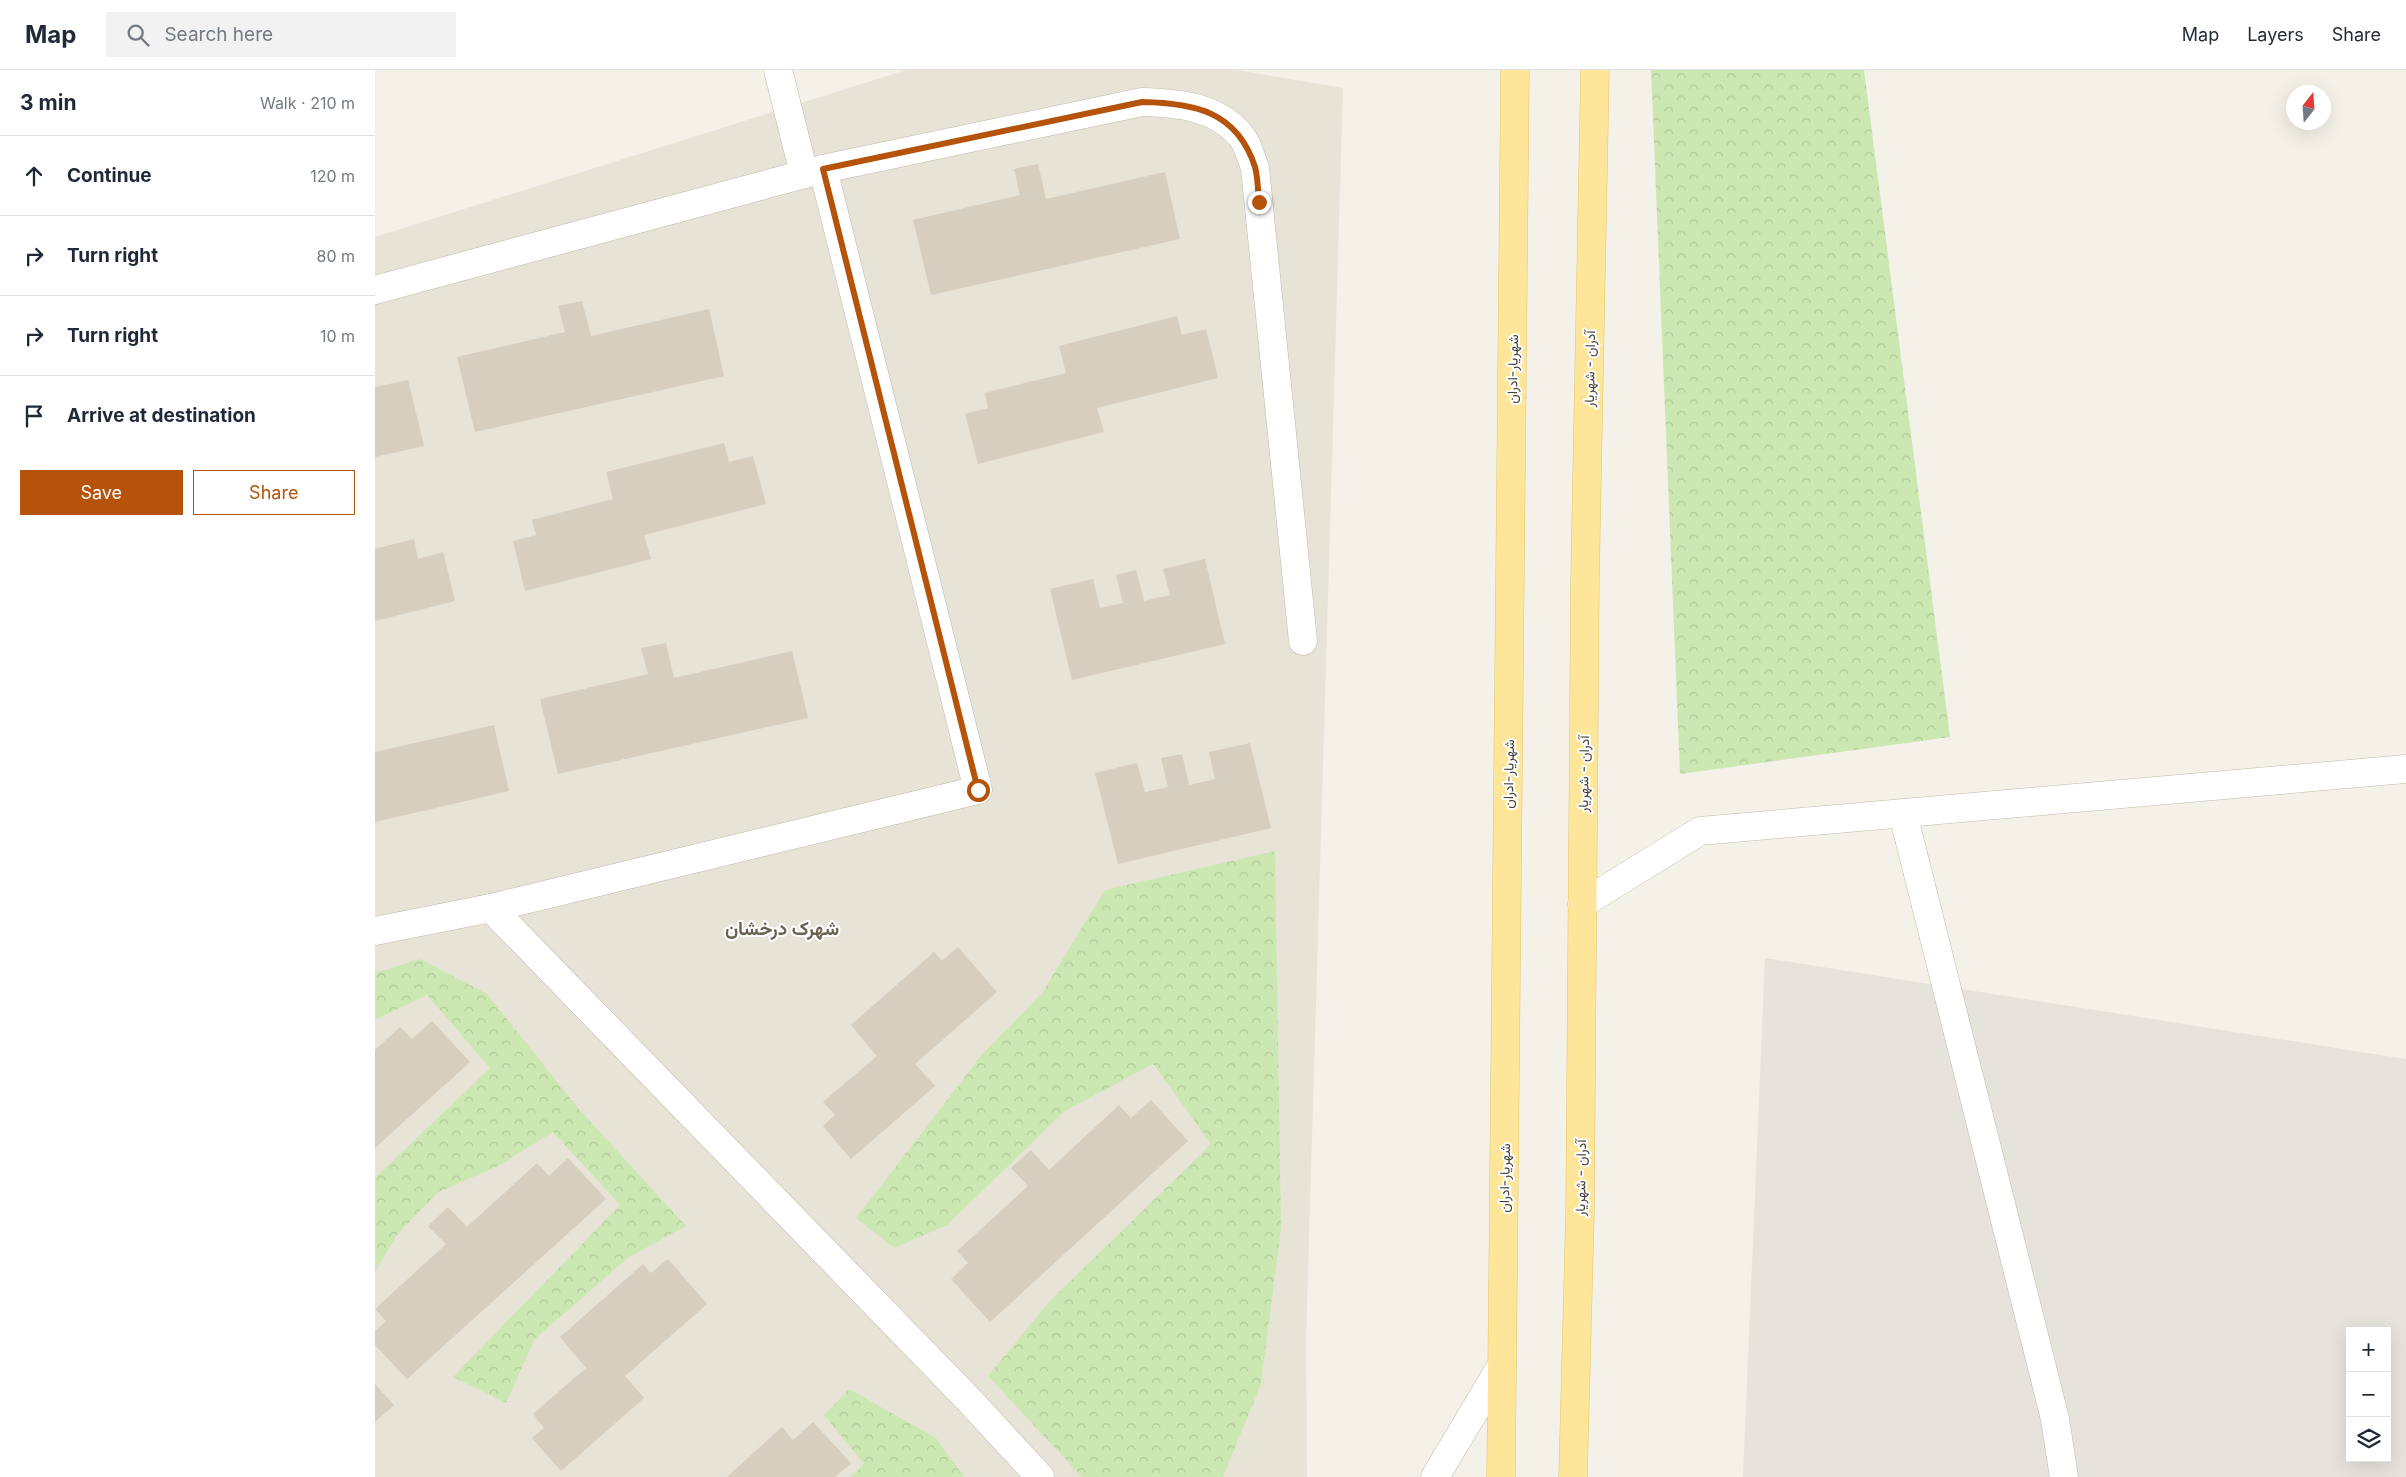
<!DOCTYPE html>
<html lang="en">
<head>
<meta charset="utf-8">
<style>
  body { margin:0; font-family:Inter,Vazirmatn,sans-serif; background:#f2f2f3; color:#1f2937 }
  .controls { position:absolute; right:15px; bottom:15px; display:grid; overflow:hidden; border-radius:0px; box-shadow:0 5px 20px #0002 }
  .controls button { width:45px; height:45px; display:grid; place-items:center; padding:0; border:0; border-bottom:1px solid #e0e1e3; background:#fff; color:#1f2937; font:25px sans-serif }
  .compass { position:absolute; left:1911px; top:15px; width:45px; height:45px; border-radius:50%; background:#fff; box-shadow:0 5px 20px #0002; rotate:17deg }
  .stop { position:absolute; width:15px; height:15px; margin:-11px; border:4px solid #b45309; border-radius:50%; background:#fff }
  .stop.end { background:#b45309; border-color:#fff; box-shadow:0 1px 5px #0008 }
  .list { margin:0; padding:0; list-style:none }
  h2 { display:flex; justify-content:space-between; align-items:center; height:65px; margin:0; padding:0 20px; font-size:21px }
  h2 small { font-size:16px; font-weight:400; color:#747a83 }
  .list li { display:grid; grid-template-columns:32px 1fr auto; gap:15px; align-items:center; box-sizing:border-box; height:80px; padding:0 20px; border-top:1px solid #e0e1e3 }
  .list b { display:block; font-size:19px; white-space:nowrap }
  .list em { font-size:16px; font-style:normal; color:#747a83 }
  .actions { display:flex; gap:10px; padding:15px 20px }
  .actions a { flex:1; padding:11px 0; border:1px solid #b45309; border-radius:0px; text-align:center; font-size:18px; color:#b45309 }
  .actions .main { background:#b45309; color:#fff }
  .icon { flex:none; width:28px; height:28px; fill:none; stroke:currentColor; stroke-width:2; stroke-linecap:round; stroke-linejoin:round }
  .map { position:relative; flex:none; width:2031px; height:1407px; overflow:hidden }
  header { display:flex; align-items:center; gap:30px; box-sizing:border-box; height:70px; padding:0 25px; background:#fff; border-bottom:1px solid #e0e1e3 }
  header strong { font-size:24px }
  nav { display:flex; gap:28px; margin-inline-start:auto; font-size:18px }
  .search { width:350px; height:45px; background:#f2f2f3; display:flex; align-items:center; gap:12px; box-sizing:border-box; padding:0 18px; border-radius:0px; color:#747a83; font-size:19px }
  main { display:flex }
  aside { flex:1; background:#fff }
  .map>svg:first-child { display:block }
  .residential { fill:#e8e3d7 }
  .industrial { fill:#e6e3dd; fill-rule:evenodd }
  .forest { fill:url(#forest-crowns) }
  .building { fill:#d6cebe }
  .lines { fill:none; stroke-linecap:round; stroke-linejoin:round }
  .minor-casing { stroke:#bfbaab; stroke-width:29 }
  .major-casing { stroke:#e3c568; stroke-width:29 }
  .minor { stroke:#fff; stroke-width:28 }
  .major { stroke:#fde699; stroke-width:28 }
  .route { stroke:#b45309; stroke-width:6 }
  .labels { text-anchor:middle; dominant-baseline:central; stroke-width:4; stroke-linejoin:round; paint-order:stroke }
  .street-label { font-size:14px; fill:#474237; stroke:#fff }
  .district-label { font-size:19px; font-weight:bold; fill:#6a614e; stroke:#fff }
</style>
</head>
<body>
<header>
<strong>Map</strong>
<div class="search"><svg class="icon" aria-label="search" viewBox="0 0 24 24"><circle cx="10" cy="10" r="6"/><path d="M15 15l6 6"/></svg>Search here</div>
<nav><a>Map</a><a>Layers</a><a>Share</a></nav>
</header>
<main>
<aside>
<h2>3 min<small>Walk · 210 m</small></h2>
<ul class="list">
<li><svg class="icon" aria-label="ahead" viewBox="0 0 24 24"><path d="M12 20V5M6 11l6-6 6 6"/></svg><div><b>Continue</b></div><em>120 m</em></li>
<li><svg class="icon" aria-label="right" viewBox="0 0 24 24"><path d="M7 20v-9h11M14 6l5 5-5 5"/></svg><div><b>Turn right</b></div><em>80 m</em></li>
<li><svg class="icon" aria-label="right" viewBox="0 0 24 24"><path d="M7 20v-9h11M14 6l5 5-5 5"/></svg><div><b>Turn right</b></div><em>10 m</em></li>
<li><svg class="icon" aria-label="arrive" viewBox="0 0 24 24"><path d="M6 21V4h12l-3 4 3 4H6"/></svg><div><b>Arrive at destination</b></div></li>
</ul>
<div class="actions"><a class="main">Save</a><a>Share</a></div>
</aside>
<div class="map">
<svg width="2031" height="1407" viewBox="0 0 2031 1407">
  <defs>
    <pattern id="forest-crowns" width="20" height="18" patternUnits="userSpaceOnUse" patternTransform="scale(1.25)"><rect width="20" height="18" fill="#cce8b2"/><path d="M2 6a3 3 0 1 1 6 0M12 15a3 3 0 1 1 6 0" fill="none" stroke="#b1c89a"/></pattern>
  </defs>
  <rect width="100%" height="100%" fill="#f4f1e8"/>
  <polygon class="residential" points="531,0 861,0 968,18 931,1270 932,1407 0,1407 0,167"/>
  <path class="industrial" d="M 1390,888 L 2031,989 L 2031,1407 L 1368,1407 ZM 1975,1261 L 2012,1261 L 2012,1388 L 1975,1388 Z"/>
  <g class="forest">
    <polygon points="1276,0 1489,0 1575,667 1305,704"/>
    <polygon points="900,781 906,1158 886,1314 848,1407 707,1407 613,1306 674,1232 836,1074 778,994 690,1041 572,1155 519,1178 481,1148 606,986 667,923 730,820"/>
    <polygon points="45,889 112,924 202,1037 311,1156 254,1187 160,1269 131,1333 78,1307 245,1135 178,1062 125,1095 62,1123 22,1165 0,1202 0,1108 115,998 52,925 0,950 0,903"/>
    <polygon points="474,1319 561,1368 589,1407 476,1407 489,1394 449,1345"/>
  </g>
  <g class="building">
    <polygon points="663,94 671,129 790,102 805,169 556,225 538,150 645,125 639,99"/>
    <polygon points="207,231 216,266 334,239 349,306 100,362 82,287 190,262 183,236"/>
    <polygon points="802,246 807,265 831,259 843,308 722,338 729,362 603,394 590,344 613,338 610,323 691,303 684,276"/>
    <polygon points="33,310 49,376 0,387 0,317"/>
    <polygon points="349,373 354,392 378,386 391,434 269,465 276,489 150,521 138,471 161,465 157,450 238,429 231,402"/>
    <polygon points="39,469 43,489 68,482 80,531 0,551 0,479"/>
    <polygon points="830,489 850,574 697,610 675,519 718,509 725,538 748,533 741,505 761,500 769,531 795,525 788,499"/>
    <polygon points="291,573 299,608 417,581 433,648 183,704 165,629 273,604 266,578"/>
    <polygon points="119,655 134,721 0,752 0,682"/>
    <polygon points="875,673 896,758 743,794 720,703 762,693 770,722 793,717 786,688 807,684 814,715 840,709 834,682"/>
    <polygon points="583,877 622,922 540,994 560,1016 476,1089 448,1056 460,1045 448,1032 502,986 476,955 559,882 567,891"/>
    <polygon points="57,951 95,992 0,1078 0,980 25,957 37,969"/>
    <polygon points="776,1030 813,1071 615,1252 576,1209 593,1193 582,1181 653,1116 636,1098 656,1080 674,1100 744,1035 756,1048"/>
    <polygon points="193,1088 231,1129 32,1309 0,1275 0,1261 11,1251 0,1239 71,1174 53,1156 73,1137 92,1157 162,1093 174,1106"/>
    <polygon points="293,1189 332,1234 250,1306 269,1328 186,1401 157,1368 169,1358 158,1344 211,1298 185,1267 268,1194 276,1203"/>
    <polygon points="0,1314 19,1335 0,1352"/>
    <polygon points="438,1352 476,1393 460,1407 352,1407 407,1357 418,1370"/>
  </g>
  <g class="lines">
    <g class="minor-casing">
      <g id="minor">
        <polyline points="403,0 429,104"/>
        <path d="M 0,220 L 448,99 L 767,32 C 803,33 841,36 866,66 C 873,74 876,88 880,98 L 928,571"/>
        <polyline points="1528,744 1680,1349 1689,1407"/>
        <polyline points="1207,834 1325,761 2031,699"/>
        <polyline points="116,838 595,1331 665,1407"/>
        <polyline points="0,861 116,838 603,720 448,99"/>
        <polyline points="1060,1407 1127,1295"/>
      </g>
    </g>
    <g class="major-casing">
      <g id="major">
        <polyline points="1126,1407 1140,0"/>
        <polyline points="1198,1407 1205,1142 1210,508 1220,0"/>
      </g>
    </g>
    <use href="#minor" class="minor"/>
    <use href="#major" class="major"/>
  </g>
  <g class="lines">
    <path class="route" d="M 603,720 L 448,99 L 767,32 C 819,33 862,41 880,97 C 883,108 883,121 884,132"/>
  </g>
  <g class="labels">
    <g class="street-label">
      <text transform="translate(1137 299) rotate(-89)">شهریار-ادران</text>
      <text transform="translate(1214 299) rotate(-89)">آدران - شهریار</text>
      <text transform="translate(1133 704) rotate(-89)">شهریار-ادران</text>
      <text transform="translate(1208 704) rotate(-89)">آدران - شهریار</text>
      <text transform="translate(1129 1108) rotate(-89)">شهریار-ادران</text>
      <text transform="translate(1205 1108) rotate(-89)">آدران - شهریار</text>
    </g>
    <g class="district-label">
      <text x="407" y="858">شهرک درخشان</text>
    </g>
  </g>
</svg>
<div class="controls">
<button>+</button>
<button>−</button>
<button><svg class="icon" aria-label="layers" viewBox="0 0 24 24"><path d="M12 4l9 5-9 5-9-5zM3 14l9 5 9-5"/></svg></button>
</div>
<svg class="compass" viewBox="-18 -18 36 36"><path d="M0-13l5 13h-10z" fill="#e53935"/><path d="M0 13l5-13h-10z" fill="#747a83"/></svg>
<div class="stop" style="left:603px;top:720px"></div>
<div class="stop end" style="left:884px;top:132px"></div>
</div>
</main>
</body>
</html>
